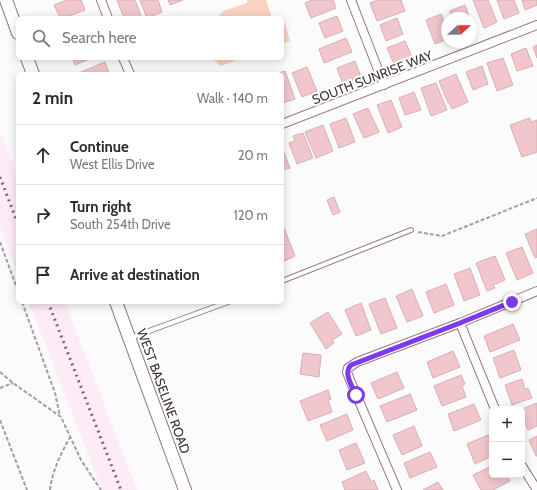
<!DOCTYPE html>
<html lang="en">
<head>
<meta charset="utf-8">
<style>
  body { margin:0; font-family:Cabin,sans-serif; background:#f2f2f3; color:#2b2b33 }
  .controls { position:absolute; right:12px; bottom:12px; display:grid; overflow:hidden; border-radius:6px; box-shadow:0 2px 10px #0003 }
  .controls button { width:36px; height:36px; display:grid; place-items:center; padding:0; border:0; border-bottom:1px solid #e1e1e2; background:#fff; color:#2b2b33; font:20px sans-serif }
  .compass { position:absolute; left:441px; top:12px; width:36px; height:36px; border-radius:50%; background:#fff; box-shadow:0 2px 10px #0003; rotate:69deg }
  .stop { position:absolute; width:12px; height:12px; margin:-9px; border:3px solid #7c3aed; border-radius:50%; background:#fff }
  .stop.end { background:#7c3aed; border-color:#fff; box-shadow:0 1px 4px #0008 }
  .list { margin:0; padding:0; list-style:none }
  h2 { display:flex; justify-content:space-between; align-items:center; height:52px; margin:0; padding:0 16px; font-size:17px }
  h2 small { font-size:13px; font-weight:400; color:#7c7c81 }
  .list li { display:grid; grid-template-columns:26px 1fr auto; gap:12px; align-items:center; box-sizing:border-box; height:60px; padding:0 16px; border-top:1px solid #e1e1e2 }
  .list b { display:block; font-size:15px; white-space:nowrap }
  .list p { margin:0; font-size:13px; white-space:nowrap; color:#7c7c81 }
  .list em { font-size:13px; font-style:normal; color:#7c7c81 }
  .icon { flex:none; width:22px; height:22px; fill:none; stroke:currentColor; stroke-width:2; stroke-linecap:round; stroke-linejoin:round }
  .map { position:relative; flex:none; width:537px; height:490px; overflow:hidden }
  .search { position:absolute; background:#fff; box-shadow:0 2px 10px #0003; left:16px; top:16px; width:268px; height:44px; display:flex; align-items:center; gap:10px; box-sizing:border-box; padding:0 14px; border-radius:6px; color:#7c7c81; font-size:15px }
  .panel { position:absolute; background:#fff; box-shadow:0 2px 10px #0003; left:16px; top:72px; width:268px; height:232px; border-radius:6px }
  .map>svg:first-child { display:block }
  .built { fill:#fdecf7 }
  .green { fill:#f9d2c4 }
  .building { fill:#f1c7cd; stroke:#d8afb5 }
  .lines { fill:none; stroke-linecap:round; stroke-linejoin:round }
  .lane-casing { stroke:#95778b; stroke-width:6 }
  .street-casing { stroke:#95778b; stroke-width:10 }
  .secondary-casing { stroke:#95778b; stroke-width:14 }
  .path { stroke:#a59fa3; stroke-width:2; stroke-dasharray:4 2; stroke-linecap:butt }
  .lane { stroke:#fff; stroke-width:4 }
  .street { stroke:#fff; stroke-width:8 }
  .secondary { stroke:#fff; stroke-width:12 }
  .rail { stroke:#766d72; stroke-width:3; stroke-dasharray:2 4; stroke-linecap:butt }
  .route { stroke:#7c3aed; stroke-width:5 }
  .labels { text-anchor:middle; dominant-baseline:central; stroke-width:4; stroke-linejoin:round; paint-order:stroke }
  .street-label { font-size:13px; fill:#3f323a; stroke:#fff }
</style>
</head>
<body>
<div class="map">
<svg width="537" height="490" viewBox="0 0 537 490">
  <rect width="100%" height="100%" fill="#fbfbfb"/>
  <g class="built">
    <polygon points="0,131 18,178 18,274 0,227"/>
    <polygon points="29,302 65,302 137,490 102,490"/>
  </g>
  <g class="green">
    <polygon points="247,0 266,0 272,18 217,18 223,11 247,3"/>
    <polygon points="282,22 285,24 290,41 282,44"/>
    <polygon points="211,58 242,58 221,66"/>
  </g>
  <g class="building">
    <polygon points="67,0 81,0 85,10 64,18 60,18 54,5"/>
    <polygon points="117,0 135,0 142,18 124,18"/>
    <polygon points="140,0 158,0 162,12 147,18"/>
    <polygon points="168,0 183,0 170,5"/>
    <polygon points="312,0 333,0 336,8 311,18 305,3"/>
    <polygon points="378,0 401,0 405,11 377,21 370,3"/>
    <polygon points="473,0 488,0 497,22 484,28"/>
    <polygon points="497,0 514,0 519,13 504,19"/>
    <polygon points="522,0 537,0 537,5 525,10"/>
    <polygon points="465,5 470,18 452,18 450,11"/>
    <polygon points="441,14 447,29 447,39 435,44 426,20"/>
    <polygon points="337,16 343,31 325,38 319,23"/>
    <polygon points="397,18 403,34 386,41 380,25"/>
    <polygon points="346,38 352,52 324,63 319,49"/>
    <polygon points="405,41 412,57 394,64 387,48"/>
    <polygon points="537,45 537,58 533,47"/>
    <polygon points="526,48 533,66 517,71 511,54"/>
    <polygon points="72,58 92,58 75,65"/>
    <polygon points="503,58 513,85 497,91 487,63"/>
    <polygon points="355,61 361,77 343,84 337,68"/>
    <polygon points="105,62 109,73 106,74 82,74 81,72"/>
    <polygon points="482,66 488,84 473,90 466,72"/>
    <polygon points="307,67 317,91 302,97 292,73"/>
    <polygon points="285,71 295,99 282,103 282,74 275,74"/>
    <polygon points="456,74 468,102 452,109 449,103 448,103 439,81"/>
    <polygon points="436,83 447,110 431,116 421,88"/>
    <polygon points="414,92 421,110 405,115 399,98"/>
    <polygon points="391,100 402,127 388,133 377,105"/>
    <polygon points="368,108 379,132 364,138 353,114"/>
    <polygon points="346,118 355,142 339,148 330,124"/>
    <polygon points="530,118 531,122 537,120 537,152 522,157 510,125"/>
    <polygon points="323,125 333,151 316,158 305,132"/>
    <polygon points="303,133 313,158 297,164 289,143 295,141 293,136"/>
    <polygon points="282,147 290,168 282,170"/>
    <polygon points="334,197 340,212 333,215 327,200"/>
    <polygon points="284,228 295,256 282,262 282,229"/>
    <polygon points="537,229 537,257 535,258 525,234"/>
    <polygon points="522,247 533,273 517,280 506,253"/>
    <polygon points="495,256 505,280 493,285 495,288 487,291 476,263"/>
    <polygon points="470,268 480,295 464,301 454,274"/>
    <polygon points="446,284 454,305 434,313 426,292"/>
    <polygon points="412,289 423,316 407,322 396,296"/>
    <polygon points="385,298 397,328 381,334 369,304"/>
    <polygon points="361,303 371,330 356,336 345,310"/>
    <polygon points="328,312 342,334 332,340 334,343 326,349 310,323"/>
    <polygon points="513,324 520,340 490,352 484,336"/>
    <polygon points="514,350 521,370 500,378 493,358"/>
    <polygon points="453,351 460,367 433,378 427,362"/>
    <polygon points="303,353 321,355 319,377 300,374"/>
    <polygon points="397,372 404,388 378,399 371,383"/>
    <polygon points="461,375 465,384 462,386 466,397 442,406 434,386"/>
    <polygon points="522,379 525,389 528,388 532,398 512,405 505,385"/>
    <polygon points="328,390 331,399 328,400 332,412 308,421 300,401"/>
    <polygon points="410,394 417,410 387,422 380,406"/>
    <polygon points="537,403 537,426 528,430 524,420 522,421 522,409"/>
    <polygon points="474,404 481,420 454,431 448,414"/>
    <polygon points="347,414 353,430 327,441 320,425"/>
    <polygon points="414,426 422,446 402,455 393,435"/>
    <polygon points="488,435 492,445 492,456 475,464 467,444"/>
    <polygon points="537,436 537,456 536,456 529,440"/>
    <polygon points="356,443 365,463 347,470 339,450"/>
    <polygon points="430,452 437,467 410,478 404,463"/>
    <polygon points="492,466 492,475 507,475 510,481 493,490 481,490 473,475"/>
    <polygon points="366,471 371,482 374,480 378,490 345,490 342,482"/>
    <polygon points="438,482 443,490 423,490"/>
  </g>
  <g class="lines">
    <g class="lane-casing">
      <g id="lane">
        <polyline points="282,281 411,230"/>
        <polyline points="130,338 228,302"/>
      </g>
    </g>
    <g class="street-casing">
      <g id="street">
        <polyline points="101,0 108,18"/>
        <polyline points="351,0 384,85"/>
        <polyline points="123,58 130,74"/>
        <polyline points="282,124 537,25"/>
        <polyline points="460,323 495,409"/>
        <polyline points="522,466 537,490"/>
        <polyline points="397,490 350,380 347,372 348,368 357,362 460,323 537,291"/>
      </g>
    </g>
    <g class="secondary-casing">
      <g id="secondary">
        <polyline points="6,0 18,33"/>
        <polyline points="27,58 33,74"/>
        <polyline points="116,302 185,490"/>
      </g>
    </g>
    <g class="path">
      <polyline points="418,232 442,236 537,198"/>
      <polyline points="0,242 18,291"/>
      <polyline points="22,302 55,393 60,416"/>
      <polyline points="0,372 13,383 61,417 81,460 101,490"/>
      <polyline points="0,388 13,383"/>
      <polyline points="0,420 27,490"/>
      <path d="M 50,490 C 52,471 61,454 70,437"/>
    </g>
    <use href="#lane" class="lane"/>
    <use href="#street" class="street"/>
    <use href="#secondary" class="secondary"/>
    <g class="rail">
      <polyline points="0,177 18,224"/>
      <polyline points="48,302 121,490"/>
    </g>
  </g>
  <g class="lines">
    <path class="route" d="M 356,395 C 352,386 343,373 351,365 L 460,323 L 512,302"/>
  </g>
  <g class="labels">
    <g class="street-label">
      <text transform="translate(372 77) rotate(-21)">SOUTH SUNRISE WAY</text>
      <text transform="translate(164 391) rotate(70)">WEST BASELINE ROAD</text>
    </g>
  </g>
</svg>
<div class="controls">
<button>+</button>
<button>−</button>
</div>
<svg class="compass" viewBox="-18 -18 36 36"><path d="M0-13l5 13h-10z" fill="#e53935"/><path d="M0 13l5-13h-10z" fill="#7c7c81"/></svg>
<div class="stop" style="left:356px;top:395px"></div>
<div class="stop end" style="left:512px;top:302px"></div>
<div class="search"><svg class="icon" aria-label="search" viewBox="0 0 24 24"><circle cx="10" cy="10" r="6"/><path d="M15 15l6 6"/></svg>Search here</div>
<section class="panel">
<h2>2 min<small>Walk · 140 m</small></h2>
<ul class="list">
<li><svg class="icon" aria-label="ahead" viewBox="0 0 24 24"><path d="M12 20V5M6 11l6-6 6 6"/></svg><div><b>Continue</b><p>West Ellis Drive</p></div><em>20 m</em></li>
<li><svg class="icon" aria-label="right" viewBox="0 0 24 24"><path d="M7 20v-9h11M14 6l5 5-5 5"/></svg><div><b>Turn right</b><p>South 254th Drive</p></div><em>120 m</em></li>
<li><svg class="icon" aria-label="arrive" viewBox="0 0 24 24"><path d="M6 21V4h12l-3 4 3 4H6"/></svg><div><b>Arrive at destination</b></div></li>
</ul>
</section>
</div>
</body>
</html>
